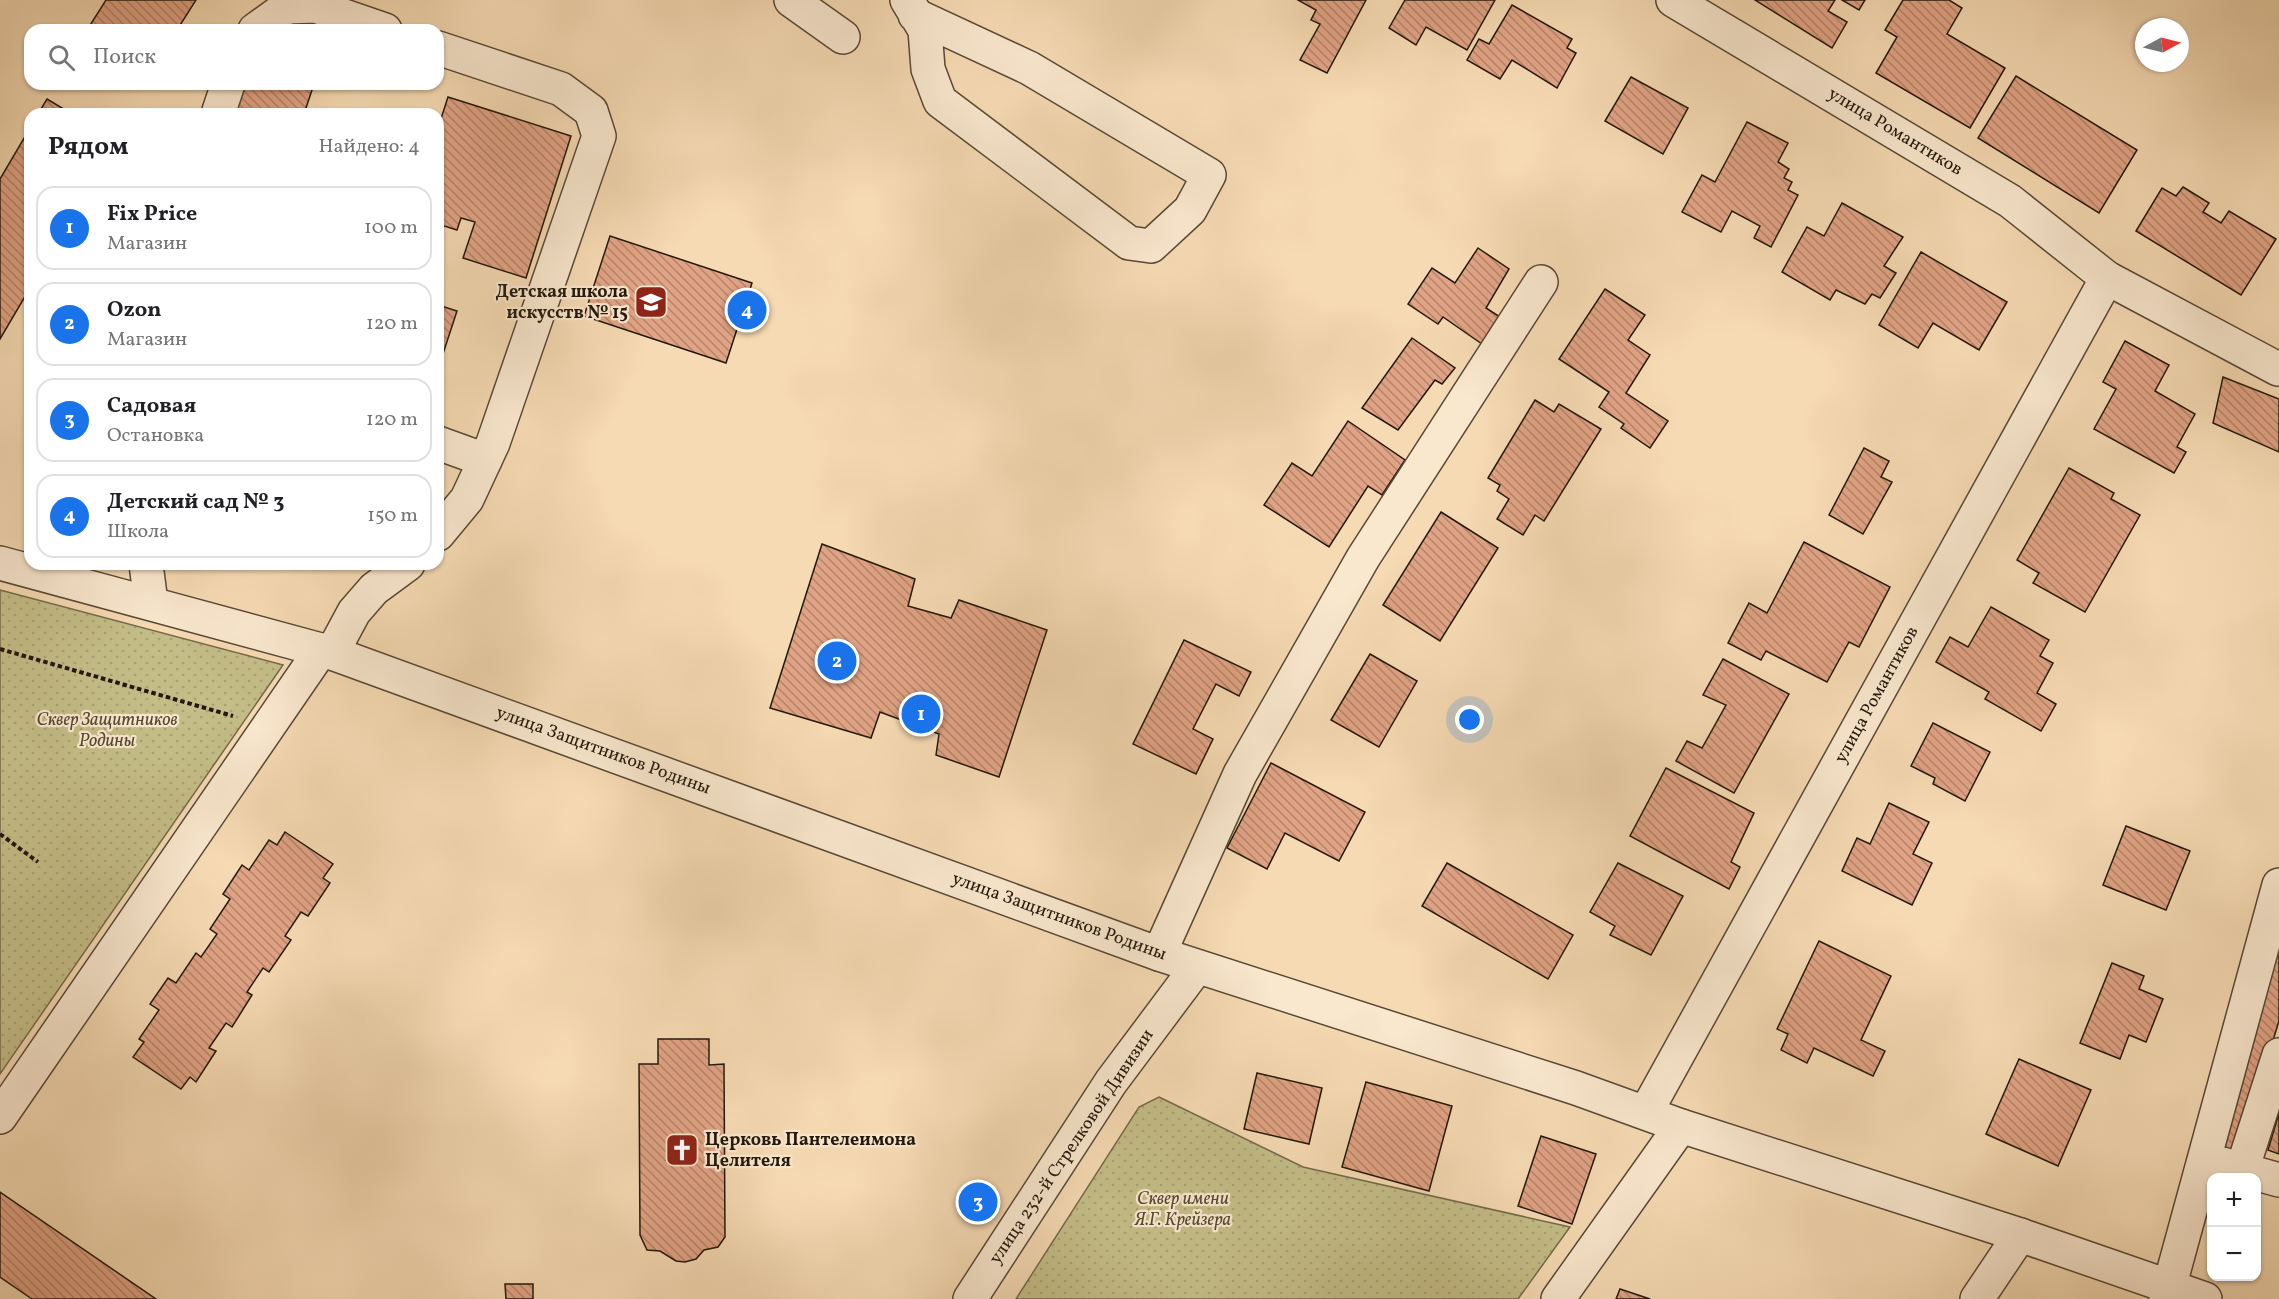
<!DOCTYPE html>
<html lang="ru">
<head>
<meta charset="utf-8">
<style>
  body { margin:0; font-family:Vollkorn,serif; background:#f2f2f2; color:#202124 }
  .controls { position:absolute; right:18px; bottom:18px; display:grid; overflow:hidden; border-radius:12px; box-shadow:0 2px 4px #0004 }
  .controls button { width:54px; height:54px; display:grid; place-items:center; padding:0; border:0; border-bottom:2px solid #e0e0e0; background:#fff; color:#202124; font:30px sans-serif }
  .compass { position:absolute; left:2135px; top:18px; width:54px; height:54px; border-radius:50%; background:#fff; box-shadow:0 2px 4px #0004; rotate:83deg }
  .you { position:absolute; left:1470px; top:720px; width:21px; height:21px; margin:-15px; border:4px solid #fff; border-radius:50%; background:#1a73e8; box-shadow:0 0 0 9px #1a73e833 }
  .badge { display:grid; place-items:center; width:39px; height:39px; border-radius:50%; background:#1a73e8; color:#fff; font-size:20px; font-weight:700 }
  .pin { position:absolute; translate:-50% -50%; border:3px solid #fff; box-shadow:0 2px 6px #0006 }
  .list { margin:0; padding:0; list-style:none }
  h2 { display:flex; justify-content:space-between; align-items:center; height:78px; margin:0; padding:0 24px; font-size:26px }
  h2 small { font-size:20px; font-weight:400; color:#757577 }
  .list li { display:grid; grid-template-columns:39px 1fr auto; gap:18px; align-items:center; box-sizing:border-box; height:84px; margin:0 12px 12px; padding:0 12px; border:2px solid #e0e0e0; border-radius:18px }
  .list b { display:block; font-size:22px; white-space:nowrap }
  .list p { margin:0; font-size:20px; white-space:nowrap; color:#757577 }
  .list em { font-size:20px; font-style:normal; color:#757577 }
  .icon { flex:none; width:33px; height:33px; fill:none; stroke:currentColor; stroke-width:2; stroke-linecap:round; stroke-linejoin:round }
  .map { position:relative; flex:none; width:2279px; height:1299px; overflow:hidden }
  .search { position:absolute; background:#fff; box-shadow:0 2px 4px #0004; left:24px; top:24px; width:420px; height:66px; display:flex; align-items:center; gap:15px; box-sizing:border-box; padding:0 21px; border-radius:18px; color:#757577; font-size:22px }
  .panel { position:absolute; background:#fff; box-shadow:0 2px 4px #0004; left:24px; top:108px; width:420px; height:462px; border-radius:18px }
  .map>svg:first-child { display:block }
  .park { fill:url(#park-dots); stroke:#746a4a; stroke-width:1.5 }
  .building { fill:url(#building-back-hatch); stroke:#23180c; stroke-width:1.5 }
  .lines { fill:none; stroke-linecap:round; stroke-linejoin:round }
  .minor-casing { stroke:#584836; stroke-width:36 }
  .path { stroke:#23180c; stroke-width:4; stroke-dasharray:4.5 3; stroke-linecap:butt }
  .minor { stroke:#f9e7ce; stroke-width:33 }
  .labels { text-anchor:middle; dominant-baseline:central; stroke-width:4.5; stroke-linejoin:round; paint-order:stroke }
  .street-label { font-size:18px; fill:#23180c; stroke:#f9e7ce }
  .poi-label { font-size:18px; font-weight:bold; fill:#23180c; stroke:#f9e7ce; text-anchor:end }
  .park-label { font-size:18px; font-style:italic; fill:#534a31; stroke:#f9e7ce }
</style>
</head>
<body>
<div class="map">
<svg width="2279" height="1299" viewBox="0 0 2279 1299">
  <defs>
    <pattern id="park-dots" width="8" height="8" patternUnits="userSpaceOnUse" patternTransform="scale(1.5)"><rect width="8" height="8" fill="#c4bd87"/><path d="M2 2h.1M6 6h.1" fill="none" stroke="#a8a273" stroke-width="1.8" stroke-linecap="round"/></pattern>
    <pattern id="building-back-hatch" width="6" height="6" patternUnits="userSpaceOnUse" patternTransform="scale(1.5)"><rect width="6" height="6" fill="#e1a385"/><path d="M-1 5l2 2M0 0l6 6M5-1l2 2" fill="none" stroke="#b6846b"/></pattern>
  </defs>
  <rect width="100%" height="100%" fill="#f6dab3"/>
  <filter id="stains"><feTurbulence type="fractalNoise" baseFrequency=".00333" numOctaves="4"/><feColorMatrix values="0 0 0 0 .2 0 0 0 0 .09 0 0 0 0 .02 0 0 0 .5 -.17"/></filter>
  <radialGradient id="worn" r=".72"><stop offset=".6" stop-color="#630" stop-opacity="0"/><stop offset="1" stop-color="#630" stop-opacity=".3"/></radialGradient>
  <g class="park">
    <polygon points="0,590 283,665 0,1074"/>
    <polygon points="1159,1097 1303,1167 1570,1227 1518,1299 1016,1299 1139,1107"/>
  </g>
  <g class="building">
    <polygon points="106,0 196,0 177,30 87,30"/>
    <polygon points="1298,0 1366,0 1327,73 1300,60 1320,24 1311,20 1316,10"/>
    <polygon points="1405,0 1495,0 1467,50 1426,27 1416,45 1389,28"/>
    <polygon points="1755,0 1835,0 1828,11 1847,22 1832,48"/>
    <polygon points="1842,0 1865,0 1859,10"/>
    <polygon points="1903,0 1949,0 1962,8 1947,34 2005,68 1970,128 1876,73 1897,37 1885,30"/>
    <polygon points="1512,5 1572,39 1567,48 1576,53 1557,88 1512,60 1500,79 1467,60 1479,39 1489,44"/>
    <polygon points="2016,76 2137,150 2099,213 1978,138"/>
    <polygon points="1631,77 1688,108 1663,154 1605,121"/>
    <polygon points="242,84 314,84 304,114 232,114"/>
    <polygon points="448,97 571,136 526,278 463,258 475,222 461,218 457,230 438,224 438,128"/>
    <polygon points="47,99 72,114 38,114"/>
    <polygon points="1747,122 1788,143 1778,162 1789,169 1784,178 1792,182 1788,190 1798,195 1771,247 1754,238 1760,226 1732,211 1721,232 1682,212 1702,175 1715,182"/>
    <polygon points="30,128 30,288 0,339 0,179"/>
    <polygon points="2183,187 2209,203 2203,212 2221,223 2229,211 2276,239 2241,295 2136,231 2162,188 2176,196"/>
    <polygon points="1842,203 1903,237 1884,266 1896,273 1880,298 1872,294 1865,304 1836,290 1830,300 1782,272 1807,227 1824,236"/>
    <polygon points="610,236 752,283 726,363 584,316"/>
    <polygon points="1478,248 1509,269 1486,308 1500,317 1482,344 1443,317 1438,324 1408,304 1432,268 1455,283"/>
    <polygon points="1921,252 2007,302 1979,350 1933,323 1918,348 1879,325"/>
    <polygon points="1605,289 1645,315 1628,340 1650,355 1626,393 1668,421 1650,448 1621,428 1624,424 1599,407 1609,392 1559,359"/>
    <polygon points="438,305 457,311 438,369"/>
    <polygon points="1412,338 1455,368 1442,384 1435,380 1398,430 1362,408"/>
    <polygon points="2125,341 2169,365 2155,391 2195,414 2177,447 2186,452 2174,473 2094,429 2116,389 2103,382"/>
    <polygon points="2223,377 2279,399 2279,452 2213,423"/>
    <polygon points="1535,400 1554,412 1559,404 1601,429 1544,521 1535,515 1523,535 1497,519 1509,499 1497,491 1500,485 1488,478"/>
    <polygon points="1348,421 1405,460 1382,495 1368,486 1329,547 1264,505 1292,463 1312,476"/>
    <polygon points="1864,448 1889,461 1881,477 1892,482 1863,534 1829,515"/>
    <polygon points="2069,468 2114,493 2111,499 2140,515 2085,612 2033,583 2039,573 2017,560"/>
    <polygon points="1441,512 1498,548 1440,641 1383,605"/>
    <polygon points="1804,542 1890,587 1859,647 1849,642 1827,682 1766,651 1761,660 1728,643 1749,603 1767,613"/>
    <polygon points="822,544 915,579 908,606 951,618 959,600 1047,630 999,777 936,755 939,734 880,712 871,738 770,708"/>
    <polygon points="1991,607 2049,640 2040,656 2053,663 2037,693 2056,704 2041,731 1985,699 1989,692 1936,662 1950,637 1968,647"/>
    <polygon points="1184,640 1251,672 1239,696 1216,684 1193,729 1213,739 1196,774 1133,744"/>
    <polygon points="1370,654 1417,681 1379,747 1331,720"/>
    <polygon points="1723,659 1789,694 1734,793 1676,761 1687,741 1702,748 1726,705 1703,695"/>
    <polygon points="1933,723 1990,752 1965,801 1933,784 1935,778 1911,766"/>
    <polygon points="1271,763 1365,812 1339,861 1285,833 1267,869 1227,848"/>
    <polygon points="1666,768 1754,813 1731,862 1740,867 1729,889 1630,836"/>
    <polygon points="1889,803 1929,822 1913,854 1932,863 1912,905 1842,871 1857,838 1870,844"/>
    <polygon points="2126,826 2190,851 2166,910 2103,885"/>
    <polygon points="285,832 333,864 323,878 330,883 308,916 301,912 285,936 291,940 269,972 263,968 247,992 252,995 232,1027 226,1023 209,1048 216,1051 196,1082 190,1077 181,1089 133,1057 144,1042 139,1039 159,1010 150,1004 168,978 176,983 196,953 201,957 217,934 210,929 230,899 223,894 242,865 249,870 269,840 277,845"/>
    <polygon points="1447,863 1573,935 1548,979 1422,906"/>
    <polygon points="1618,863 1683,896 1651,955 1610,935 1615,926 1590,912"/>
    <polygon points="2279,931 2279,1021 2235,1163 2212,1144"/>
    <polygon points="1819,941 1891,976 1861,1040 1885,1051 1873,1076 1814,1048 1807,1063 1781,1050 1788,1034 1777,1029"/>
    <polygon points="2112,963 2144,976 2139,989 2163,999 2146,1042 2129,1035 2120,1059 2080,1043"/>
    <polygon points="658,1039 709,1039 709,1065 724,1064 725,1237 718,1247 704,1250 696,1259 685,1262 676,1261 660,1251 647,1250 640,1235 639,1064 658,1064"/>
    <polygon points="2019,1059 2091,1090 2058,1166 1986,1134"/>
    <polygon points="1257,1073 1322,1088 1309,1144 1244,1129"/>
    <polygon points="1366,1082 1452,1106 1429,1191 1342,1167"/>
    <polygon points="2279,1113 2279,1154 2268,1150"/>
    <polygon points="1541,1136 1596,1154 1572,1224 1518,1206"/>
    <polygon points="0,1192 156,1299 32,1299 0,1277"/>
    <polygon points="505,1284 533,1284 533,1299 506,1299"/>
    <polygon points="1620,1289 1650,1299 1616,1299"/>
  </g>
  <g class="lines">
    <g class="minor-casing">
      <g id="minor">
        <polyline points="791,0 843,37"/>
        <polyline points="907,0 925,30 928,69 940,101 1129,243 1151,246 1190,210 1209,175 1029,68 915,15"/>
        <polyline points="1673,0 2010,201 2107,278 2278,369"/>
        <polyline points="255,30 287,7 315,6 385,30"/>
        <polyline points="438,48 561,89 591,111 599,136 493,443 467,499 438,534"/>
        <polyline points="218,114 228,84"/>
        <polyline points="438,443 485,460"/>
        <polyline points="0,563 332,653 1159,954 1576,1088 1681,1126 2020,1235 2205,1299"/>
        <polyline points="146,564 151,603"/>
        <polyline points="332,653 354,612 374,589 408,564"/>
        <polyline points="1159,954 1240,774 1363,558 1541,282"/>
        <polyline points="1646,1112 2107,278"/>
        <polyline points="0,1117 321,650"/>
        <polyline points="2222,1164 2279,1180"/>
        <polyline points="2242,1170 2279,1055"/>
        <polyline points="970,1299 1111,1082 1197,967"/>
        <polyline points="1558,1299 1681,1126"/>
        <polyline points="1977,1299 2020,1235"/>
        <polyline points="2166,1299 2279,885"/>
      </g>
    </g>
    <g class="path">
      <polyline points="0,649 233,716"/>
      <polyline points="0,834 38,862"/>
    </g>
    <use href="#minor" class="minor"/>
  </g>
  <defs>
    <g id="school-square" transform="scale(1.725)"><rect x="-9" y="-9" width="18" height="18" rx="4" fill="#8f2418" stroke="#f9e7ce"/><path d="M0-5L7-2L0 1L-7-2ZM-4 1L0 2.5L4 1V4Q0 6-4 4Z" fill="#fff"/></g>
    <g id="church-square" transform="scale(1.725)"><rect x="-9" y="-9" width="18" height="18" rx="4" fill="#8f2418" stroke="#f9e7ce"/><path d="M-1.2-6h2.4v3.5h3.3v2.4h-3.3V6h-2.4V-.1h-3.3v-2.4h3.3Z" fill="#fff"/></g>
  </defs>
  <g fill-rule="evenodd">
    <use href="#school-square" x="651" y="302"/>
    <use href="#church-square" x="682" y="1150"/>
  </g>
  <g class="labels">
    <g class="street-label">
      <text transform="translate(1895 132) rotate(31)">улица Романтиков</text>
      <text transform="translate(1877 695) rotate(-61)">улица Романтиков</text>
      <text transform="translate(603 751) rotate(20)">улица Защитников Родины</text>
      <text transform="translate(1059 917) rotate(20)">улица Защитников Родины</text>
      <text transform="translate(1072 1147) rotate(-56)">улица 232-й Стрелковой Дивизии</text>
    </g>
    <g class="poi-label">
      <text x="628" y="292">Детская школа<tspan x="628" dy="21">искусств № 15</tspan></text>
      <text x="705" y="1140" text-anchor="start">Церковь Пантелеимона<tspan x="705" dy="21">Целителя</tspan></text>
    </g>
    <g class="park-label">
      <text x="107" y="720">Сквер Защитников<tspan x="107" dy="21">Родины</tspan></text>
      <text x="1183" y="1199">Сквер имени<tspan x="1183" dy="21">Я.Г. Крейзера</tspan></text>
    </g>
  </g>
  <rect width="100%" height="100%" filter="url(#stains)"/>
  <rect width="100%" height="100%" fill="url(#worn)"/>
</svg>
<div class="controls">
<button>+</button>
<button>−</button>
</div>
<svg class="compass" viewBox="-18 -18 36 36"><path d="M0-13l5 13h-10z" fill="#e53935"/><path d="M0 13l5-13h-10z" fill="#757577"/></svg>
<div class="you"></div>
<div class="pin badge" style="left:921px;top:714px">1</div>
<div class="pin badge" style="left:837px;top:661px">2</div>
<div class="pin badge" style="left:978px;top:1202px">3</div>
<div class="pin badge" style="left:747px;top:310px">4</div>
<div class="search"><svg class="icon" aria-label="search" viewBox="0 0 24 24"><circle cx="10" cy="10" r="6"/><path d="M15 15l6 6"/></svg>Поиск</div>
<section class="panel">
<h2>Рядом<small>Найдено: 4</small></h2>
<ul class="list">
<li><span class="badge">1</span><div><b>Fix Price</b><p>Магазин</p></div><em>100 m</em></li>
<li><span class="badge">2</span><div><b>Ozon</b><p>Магазин</p></div><em>120 m</em></li>
<li><span class="badge">3</span><div><b>Садовая</b><p>Остановка</p></div><em>120 m</em></li>
<li><span class="badge">4</span><div><b>Детский сад № 3</b><p>Школа</p></div><em>150 m</em></li>
</ul>
</section>
</div>
</body>
</html>
